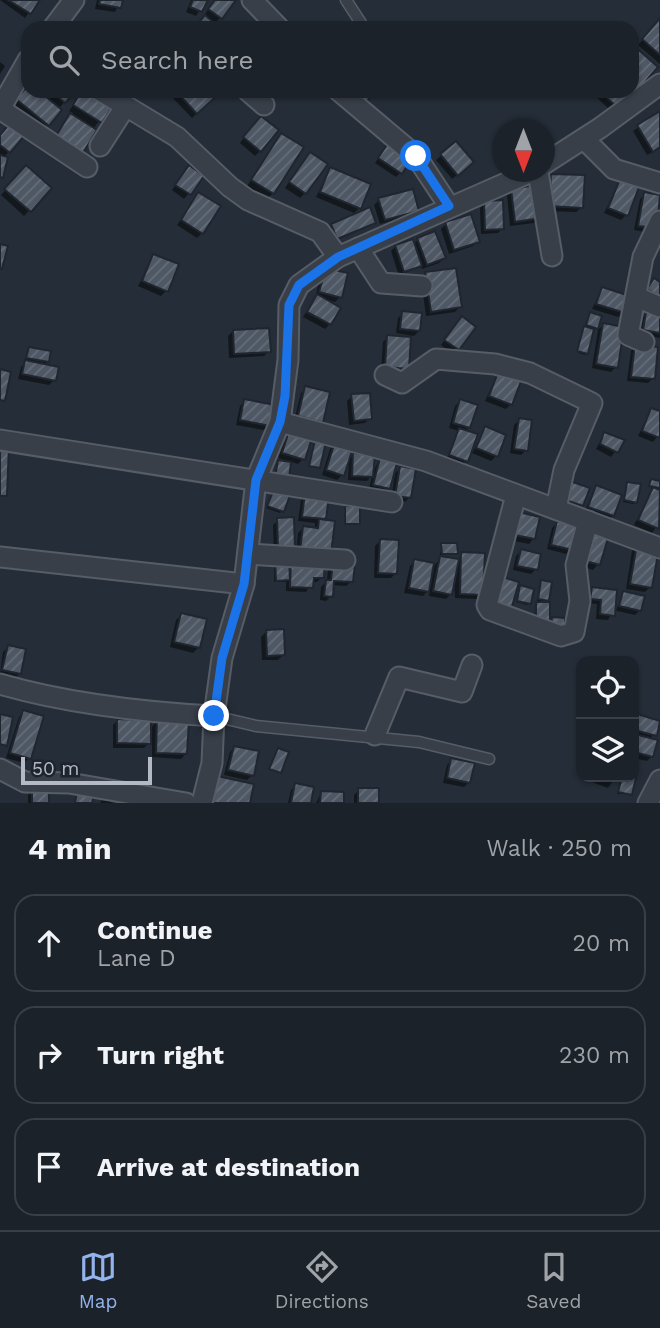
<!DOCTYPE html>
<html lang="en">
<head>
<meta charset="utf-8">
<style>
  body { margin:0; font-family:"Work Sans",sans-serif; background:#252a32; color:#f1f3f6 }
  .controls { position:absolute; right:21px; bottom:21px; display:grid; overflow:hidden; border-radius:14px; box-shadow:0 2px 5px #0004 }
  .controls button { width:63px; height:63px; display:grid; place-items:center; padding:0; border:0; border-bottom:2px solid #3a3f47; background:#1c222a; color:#f1f3f6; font:35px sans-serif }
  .compass { position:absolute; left:492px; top:119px; width:63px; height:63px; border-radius:50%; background:#1c222a; box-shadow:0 2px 5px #0004; rotate:180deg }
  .scale { position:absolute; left:21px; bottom:18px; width:131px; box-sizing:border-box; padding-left:7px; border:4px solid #b4bac5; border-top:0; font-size:19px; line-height:24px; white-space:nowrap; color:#b4bac5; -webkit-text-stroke:5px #1e242e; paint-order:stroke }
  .stop { position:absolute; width:21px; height:21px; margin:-16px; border:5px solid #1a73e8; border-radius:50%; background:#fff }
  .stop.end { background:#1a73e8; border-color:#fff; box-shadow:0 2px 7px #0008 }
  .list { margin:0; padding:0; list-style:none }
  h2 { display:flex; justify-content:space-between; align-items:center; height:91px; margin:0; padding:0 28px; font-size:30px }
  h2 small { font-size:23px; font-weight:400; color:#a0a4a8 }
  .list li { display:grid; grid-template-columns:46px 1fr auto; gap:21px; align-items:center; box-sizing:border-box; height:98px; margin:0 14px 14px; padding:0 14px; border:2px solid #3a3f47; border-radius:21px }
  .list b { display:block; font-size:26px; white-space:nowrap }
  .list p { margin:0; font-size:23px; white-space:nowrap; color:#a0a4a8 }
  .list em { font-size:23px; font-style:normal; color:#a0a4a8 }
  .icon { flex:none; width:38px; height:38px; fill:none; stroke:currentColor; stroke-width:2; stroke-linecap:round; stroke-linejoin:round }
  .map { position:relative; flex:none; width:660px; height:803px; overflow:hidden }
  .search { position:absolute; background:#1c222a; box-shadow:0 2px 5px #0004; left:21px; right:21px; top:21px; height:77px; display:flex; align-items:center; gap:18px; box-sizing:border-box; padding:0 24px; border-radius:21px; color:#a0a4a8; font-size:26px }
  .sheet { height:427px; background:#1c222a }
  nav { display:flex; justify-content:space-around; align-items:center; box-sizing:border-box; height:98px; border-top:2px solid #3a3f47; background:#1c222a; font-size:19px; color:#a0a4a8 }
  nav a { display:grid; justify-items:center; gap:4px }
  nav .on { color:#92b3eb }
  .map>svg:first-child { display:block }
  .shadow { fill:#0007 }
  .building { fill:url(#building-hatch); stroke:#202630; stroke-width:2 }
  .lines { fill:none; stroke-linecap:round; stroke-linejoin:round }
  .lane-casing { stroke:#575d67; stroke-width:13 }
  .street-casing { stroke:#575d67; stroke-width:23 }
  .lane { stroke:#383f49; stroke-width:10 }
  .street { stroke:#383f49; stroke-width:19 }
  .route { stroke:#1a73e8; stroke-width:9 }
</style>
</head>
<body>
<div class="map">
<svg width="660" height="803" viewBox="0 0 660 803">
  <defs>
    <pattern id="building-hatch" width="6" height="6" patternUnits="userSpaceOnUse" patternTransform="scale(1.75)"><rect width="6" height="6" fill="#4e5764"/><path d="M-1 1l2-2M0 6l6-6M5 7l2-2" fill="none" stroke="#656d79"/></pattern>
  </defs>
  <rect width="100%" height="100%" fill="#252d38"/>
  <g class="shadow">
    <polygon points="0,0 38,0 25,18"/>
    <polygon points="97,0 121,0 115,12 95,9"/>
    <polygon points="191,0 206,0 196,16 186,12"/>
    <polygon points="215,0 234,0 214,25 217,28 195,28"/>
    <polygon points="660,20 660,64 638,45"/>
    <polygon points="632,46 656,67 631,96 610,110 593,94 596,91 632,91"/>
    <polygon points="0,62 5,66 0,74"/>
    <polygon points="28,88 28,91 73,91 42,130 13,105"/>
    <polygon points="83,91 110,107 93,129 52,142 73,113 69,111"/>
    <polygon points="172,91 218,91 219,92 192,118 169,94"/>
    <polygon points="250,91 274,91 265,101"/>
    <polygon points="660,109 660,148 647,155 633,131 659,114"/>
    <polygon points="256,123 260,151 255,156 240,143"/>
    <polygon points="282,135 273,193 265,201 245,189"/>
    <polygon points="22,136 4,157 0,154 0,137"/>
    <polygon points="456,143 467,167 452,179 436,160"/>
    <polygon points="503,145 503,163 494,154"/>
    <polygon points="383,151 401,172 396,177 375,163"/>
    <polygon points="305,159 305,193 300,198 285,188"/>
    <polygon points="26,167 50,188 24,216 1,195"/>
    <polygon points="330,169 359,208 354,213 316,197"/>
    <polygon points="184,173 202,177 184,199 172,190"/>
    <polygon points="551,175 582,207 576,212 545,211 546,180"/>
    <polygon points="622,176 626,215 621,220 604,213"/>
    <polygon points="512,190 539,218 534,223 510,226 507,195"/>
    <polygon points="645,194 660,196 655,228 650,233 634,230 640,199"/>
    <polygon points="198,195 202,233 197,238 177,225"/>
    <polygon points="379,200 417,210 412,215 380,224 374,205"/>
    <polygon points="485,203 503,228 498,233 481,234 480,208"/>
    <polygon points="374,222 332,243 327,230 332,225"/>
    <polygon points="446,224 478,241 473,246 449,254 441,229"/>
    <polygon points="418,240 444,258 439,263 422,269 421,265 399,276 391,251 396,246 413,244"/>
    <polygon points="154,256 166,291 161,296 138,286"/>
    <polygon points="321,274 340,297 335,302 325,300 330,324 325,329 303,317 315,299"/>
    <polygon points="426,274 460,307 455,312 426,316 421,279"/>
    <polygon points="602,289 623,312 618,317 592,309"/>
    <polygon points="403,313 419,331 414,336 396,333 398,318"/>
    <polygon points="591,314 596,328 593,329 585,355 578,353"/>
    <polygon points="646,314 660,317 660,338 639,334 641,319"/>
    <polygon points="457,323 474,327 453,354 441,345"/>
    <polygon points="603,325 616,367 611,372 592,368 598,330"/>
    <polygon points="233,331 269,351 264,356 229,358 228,336"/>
    <polygon points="388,337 408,368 403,373 381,372 383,342"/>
    <polygon points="636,346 653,378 648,383 627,381 631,351"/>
    <polygon points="29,349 47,362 43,366 54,380 49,385 18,379 21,367 28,360 25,360"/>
    <polygon points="500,369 511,404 506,409 485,401"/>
    <polygon points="306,388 322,422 317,427 294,421 301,393"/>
    <polygon points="352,396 370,418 365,423 349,425 347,401"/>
    <polygon points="245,401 269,425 264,430 236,425 240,406"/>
    <polygon points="460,401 469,427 464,432 466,461 461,466 446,460 459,431 449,428 455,406"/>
    <polygon points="651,410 660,413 660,433 653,442 638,436"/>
    <polygon points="519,420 526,450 521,455 510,453 514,425"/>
    <polygon points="486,428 496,456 491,461 472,453"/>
    <polygon points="290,433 303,459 298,464 278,458 285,438"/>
    <polygon points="604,434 623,441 611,457 596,449"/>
    <polygon points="335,444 342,475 337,480 322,475 330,449"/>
    <polygon points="354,454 374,470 381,456 388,488 383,493 369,490 372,475 367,481 348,480 349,459"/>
    <polygon points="401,468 410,497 405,502 391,500 395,473"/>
    <polygon points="652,481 660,482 657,491 660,492 660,521 652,533 634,525 653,489 651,489"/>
    <polygon points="628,484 636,502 633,504 623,502"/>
    <polygon points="596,487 613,515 608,520 584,512"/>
    <polygon points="588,489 576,510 556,503"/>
    <polygon points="274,491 282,511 280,513 266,508"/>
    <polygon points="306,495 327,498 324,522 296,555 298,533 303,528 315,529 315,523 298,521 301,500"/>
    <polygon points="346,507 358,523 356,525 344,525"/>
    <polygon points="510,518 534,538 529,544 505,539"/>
    <polygon points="278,520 293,547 274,553 273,525"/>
    <polygon points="557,523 571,549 566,554 547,549 552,528"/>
    <polygon points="586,537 598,564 593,570 578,565"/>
    <polygon points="380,541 396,573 391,578 374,578 375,546"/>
    <polygon points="442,545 456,553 440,555"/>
    <polygon points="637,546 650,587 645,592 626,589 632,551"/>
    <polygon points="521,551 536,569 531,574 513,570 516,556"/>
    <polygon points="462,554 482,594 477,599 455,598 454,576 451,594 446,599 429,596 430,588 423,596 404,593 410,566 415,561 435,565 440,558 457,561"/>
    <polygon points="274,562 292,562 322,577 317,582 312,582 306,592 286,591 286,582 274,582"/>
    <polygon points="333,564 352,581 346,586 332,585 331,596 326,601 320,600 321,587 327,581 328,569"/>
    <polygon points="542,582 547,600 544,603 548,623 552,619 564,619 550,628 550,621 546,625 534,625 535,605 539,601 537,601"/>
    <polygon points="521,587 529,603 527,605 516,602"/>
    <polygon points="592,589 616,610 624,593 640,610 635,615 613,610 608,620 596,619 597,604 586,603 587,594"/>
    <polygon points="181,615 198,648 193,653 170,647 176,620"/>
    <polygon points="266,632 283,655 278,660 262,660 261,637"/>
    <polygon points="8,647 19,674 14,679 0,675 3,652"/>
    <polygon points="24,712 29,758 24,763 6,758 19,717"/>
    <polygon points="634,715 659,722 650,740 652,756 647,761 634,758"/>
    <polygon points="118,720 149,729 158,721 186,753 181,759 152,757 152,740 144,748 113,748 113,725"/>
    <polygon points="235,747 252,775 247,780 224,775 230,752"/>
    <polygon points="452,760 469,782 464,787 443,783 447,765"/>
    <polygon points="635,775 631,794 617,794 621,777"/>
    <polygon points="581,776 581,777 615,777 608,788 581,778"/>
    <polygon points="296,785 312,788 309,803 288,803 291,790"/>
    <polygon points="33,790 47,791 47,803 28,803 28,795"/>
    <polygon points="359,790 377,790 378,803 354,803 354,795"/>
    <polygon points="321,793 342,794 342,803 316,803"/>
    <polygon points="102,800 113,801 113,803 100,803"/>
  </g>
  <g class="building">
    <polygon points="8,0 40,0 31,14"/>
    <polygon points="100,0 123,0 121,8 99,4"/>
    <polygon points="193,0 208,0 202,12 190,7"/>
    <polygon points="215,0 236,0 222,19 208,9"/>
    <polygon points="205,15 220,28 194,28"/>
    <polygon points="660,18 660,55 642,39"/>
    <polygon points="632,44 658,67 632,97 625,91 632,91"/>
    <polygon points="28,86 28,91 39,91 62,110 49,126 16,99"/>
    <polygon points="51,91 76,91 65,103"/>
    <polygon points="81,91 87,91 112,107 102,123 73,105"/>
    <polygon points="176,91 220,91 221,92 197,114"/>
    <polygon points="355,91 376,91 366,102"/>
    <polygon points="599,91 618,91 625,97 616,106"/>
    <polygon points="660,111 660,147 653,152 637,125"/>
    <polygon points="70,113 97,130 83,153 56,136"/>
    <polygon points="261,116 279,130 261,152 243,137"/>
    <polygon points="10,123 25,135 10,153 0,145 0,135"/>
    <polygon points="281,133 304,147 274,194 251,180"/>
    <polygon points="456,141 474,162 458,176 440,154"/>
    <polygon points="388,143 411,159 402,174 378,158"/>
    <polygon points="310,152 328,164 306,194 289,182"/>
    <polygon points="0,155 8,157 3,178 0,177"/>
    <polygon points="26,165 52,188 31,212 4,189"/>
    <polygon points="189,165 204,176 191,195 175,185"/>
    <polygon points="330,167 371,184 361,209 320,192"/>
    <polygon points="551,174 585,175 583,208 549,206"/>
    <polygon points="622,174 641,182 628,216 608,208"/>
    <polygon points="537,185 541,218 515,222 511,189"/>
    <polygon points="413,189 419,211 385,220 378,198"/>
    <polygon points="198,192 221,206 203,234 181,220"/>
    <polygon points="644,192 660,195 657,228 638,226"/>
    <polygon points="503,200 504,229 485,230 484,201"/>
    <polygon points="370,207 376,223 337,239 331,224"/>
    <polygon points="471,214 480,242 454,250 445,222"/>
    <polygon points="435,231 446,258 427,265 417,238"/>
    <polygon points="413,239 422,266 404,272 395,245"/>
    <polygon points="0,244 8,246 2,269 0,269"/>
    <polygon points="153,254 179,264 168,292 142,281"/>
    <polygon points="326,268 348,273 342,298 319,292"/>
    <polygon points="456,268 462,307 431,312 425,272"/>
    <polygon points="654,278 660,282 660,297 647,289"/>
    <polygon points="602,287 630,296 625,313 596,304"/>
    <polygon points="317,294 341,308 331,325 307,312"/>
    <polygon points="402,311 422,313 420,331 400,329"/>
    <polygon points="590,312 602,316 598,329 586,325"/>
    <polygon points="646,312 660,315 660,333 643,330"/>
    <polygon points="462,316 476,327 459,350 444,340"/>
    <polygon points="603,323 624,327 618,368 596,364"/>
    <polygon points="584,326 594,329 588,354 577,351"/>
    <polygon points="269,328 271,352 234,354 233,330"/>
    <polygon points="387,335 411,337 409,369 385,367"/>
    <polygon points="635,344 658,347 655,379 631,377"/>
    <polygon points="29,347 51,351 49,362 26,358"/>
    <polygon points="25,360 59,367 56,381 22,374"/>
    <polygon points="500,367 523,376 512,405 489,396"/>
    <polygon points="0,369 11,372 5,401 0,400"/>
    <polygon points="305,386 330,392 323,423 298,416"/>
    <polygon points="370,393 372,419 354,421 351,394"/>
    <polygon points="244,399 275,405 270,426 240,420"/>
    <polygon points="460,399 478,405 470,428 453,423"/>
    <polygon points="651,408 660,411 660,438 642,431"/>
    <polygon points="519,418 532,420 528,451 514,449"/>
    <polygon points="485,426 506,435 498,457 476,448"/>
    <polygon points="459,428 478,434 468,462 449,455"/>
    <polygon points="289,431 312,438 305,460 282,453"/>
    <polygon points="604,432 625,440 618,453 600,444"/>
    <polygon points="315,440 326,442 320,468 309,466"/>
    <polygon points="335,442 353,448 344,476 326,470"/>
    <polygon points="0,444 9,445 7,496 0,496"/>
    <polygon points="353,453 375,454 373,477 352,476"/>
    <polygon points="381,454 398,459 390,489 373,485"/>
    <polygon points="278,460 291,462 289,479 275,477"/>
    <polygon points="400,466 416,469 411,498 395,496"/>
    <polygon points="651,479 660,481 660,488 649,486"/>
    <polygon points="567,480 590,488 583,506 560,498"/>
    <polygon points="627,482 641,484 637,503 624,500"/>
    <polygon points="596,485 622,495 614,516 588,507"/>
    <polygon points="653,487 660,490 659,529 638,520"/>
    <polygon points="274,489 290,495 284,512 267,506"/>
    <polygon points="305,493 329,496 326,519 302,517"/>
    <rect x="345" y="506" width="15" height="18"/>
    <polygon points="514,511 540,517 535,539 509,534"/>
    <polygon points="294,517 295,548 278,549 277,518"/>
    <polygon points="319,519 335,521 331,554 300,551 303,526 318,528"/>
    <polygon points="557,521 579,526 573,550 551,545"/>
    <polygon points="590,530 609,535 600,565 582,560"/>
    <polygon points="380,539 399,540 397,574 378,573"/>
    <polygon points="441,543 457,543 458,554 442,554"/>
    <polygon points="637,544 659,548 652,588 630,584"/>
    <polygon points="521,549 541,554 538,570 517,566"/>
    <polygon points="461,552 485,553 483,595 460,594"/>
    <polygon points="440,556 459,559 452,595 433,591"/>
    <polygon points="275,558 289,558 290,580 276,581"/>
    <polygon points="414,559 434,563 429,592 409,588"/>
    <polygon points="291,560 325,561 324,578 314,578 313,588 290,587"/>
    <polygon points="333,562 355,564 353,582 334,581 333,597 324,596 326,580 331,580"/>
    <polygon points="499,576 519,582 511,610 491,604"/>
    <polygon points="541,580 552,582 549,601 538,599"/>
    <polygon points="520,585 534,589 531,604 517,601"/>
    <polygon points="592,587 617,590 615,616 600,614 601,600 590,599"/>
    <polygon points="623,591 645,596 641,611 619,606"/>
    <rect x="536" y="602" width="14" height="22"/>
    <polygon points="181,613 207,619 200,648 174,642"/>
    <polygon points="552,617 565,618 565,627 551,626"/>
    <polygon points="284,629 285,655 267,656 266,630"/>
    <polygon points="8,645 26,649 21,674 2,670"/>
    <polygon points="23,710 44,716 31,759 10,753"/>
    <polygon points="634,713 660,721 657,736 634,730"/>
    <polygon points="0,714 13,717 7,746 0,744"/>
    <polygon points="117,719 151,720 151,744 117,743"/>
    <polygon points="157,719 189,721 187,754 156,753"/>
    <polygon points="634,734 658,740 653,757 634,752"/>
    <polygon points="234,746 259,751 254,776 228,770"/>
    <polygon points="278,748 289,752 281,773 269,769"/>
    <polygon points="451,758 475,763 470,783 447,778"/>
    <polygon points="634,773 637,773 632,795 618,792 622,777 634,777"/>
    <polygon points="217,776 254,784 250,803 212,803"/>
    <polygon points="295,783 314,787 311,803 291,803"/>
    <rect x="358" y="788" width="21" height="15"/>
    <rect x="32" y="789" width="17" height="14"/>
    <polygon points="77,791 94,794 92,803 75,803"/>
    <polygon points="321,791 344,792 344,803 320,803"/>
  </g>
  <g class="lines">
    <g class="lane-casing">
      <g id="lane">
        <polyline points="346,0 361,23"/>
        <polyline points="214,716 256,726 419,742 489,759"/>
      </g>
    </g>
    <g class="street-casing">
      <g id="street">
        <polyline points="252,0 279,28"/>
        <polyline points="53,28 74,0"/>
        <polyline points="28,60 0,109 87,167"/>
        <polyline points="101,91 177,137 230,187 248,200 320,232 338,257"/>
        <polyline points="248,91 264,105"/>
        <polyline points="339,91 416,156 449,206"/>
        <polyline points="584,139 614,169 660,183"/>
        <polyline points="100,146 125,107"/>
        <polyline points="544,164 600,128 660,84"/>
        <polyline points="538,172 552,256"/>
        <polyline points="358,248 381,283 422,286"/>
        <polyline points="637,297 660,307"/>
        <polyline points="644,342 628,335 643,257 660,221"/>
        <polyline points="385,375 402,383 436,359 495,364 530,373 592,403 564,470 556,509"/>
        <polyline points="280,422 426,461 660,548"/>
        <polyline points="0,440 392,502"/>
        <polyline points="516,495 487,605 490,610 561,636 574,632 580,601 576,565 588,521"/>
        <polyline points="248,554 345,560"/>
        <polyline points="0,557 244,584"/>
        <path d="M 0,684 C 69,704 142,712 214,716"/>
        <polyline points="375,735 399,677 462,692 472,665"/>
        <polyline points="0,769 25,782 69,783 186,803"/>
        <polyline points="202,803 212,763 214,716 222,658 244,584 256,480 280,422 288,360 289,305 299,285 338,257 531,172"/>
        <polyline points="648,803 660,780"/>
      </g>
    </g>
    <use href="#lane" class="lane"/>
    <use href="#street" class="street"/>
  </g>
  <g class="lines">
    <polyline class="route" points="214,716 222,658 244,584 256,480 280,422 285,396 289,305 299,285 338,257 449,206 416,156"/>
  </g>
</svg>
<div class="controls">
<button><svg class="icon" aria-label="locate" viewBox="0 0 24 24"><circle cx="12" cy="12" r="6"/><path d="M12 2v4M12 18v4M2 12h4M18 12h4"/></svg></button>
<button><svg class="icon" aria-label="layers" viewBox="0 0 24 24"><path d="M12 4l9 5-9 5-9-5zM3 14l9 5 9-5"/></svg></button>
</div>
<svg class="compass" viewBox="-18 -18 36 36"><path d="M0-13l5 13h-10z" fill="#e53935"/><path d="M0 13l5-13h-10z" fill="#a0a4a8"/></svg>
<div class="scale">50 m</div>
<div class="stop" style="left:416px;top:156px"></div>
<div class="stop end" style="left:214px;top:716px"></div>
<div class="search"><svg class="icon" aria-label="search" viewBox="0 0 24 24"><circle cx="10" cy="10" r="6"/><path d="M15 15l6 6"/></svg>Search here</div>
</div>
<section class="sheet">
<h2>4 min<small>Walk · 250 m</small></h2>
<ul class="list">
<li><svg class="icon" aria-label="ahead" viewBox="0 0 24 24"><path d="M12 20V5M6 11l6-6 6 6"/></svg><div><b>Continue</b><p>Lane D</p></div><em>20 m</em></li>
<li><svg class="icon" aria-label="right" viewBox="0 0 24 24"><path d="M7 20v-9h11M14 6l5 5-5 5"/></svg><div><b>Turn right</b></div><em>230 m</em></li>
<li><svg class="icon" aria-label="arrive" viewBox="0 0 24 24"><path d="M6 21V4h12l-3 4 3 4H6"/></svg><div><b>Arrive at destination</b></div></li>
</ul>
</section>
<nav>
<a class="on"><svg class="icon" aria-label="map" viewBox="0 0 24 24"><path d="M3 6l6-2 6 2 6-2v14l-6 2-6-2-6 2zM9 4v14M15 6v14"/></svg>Map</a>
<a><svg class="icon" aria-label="directions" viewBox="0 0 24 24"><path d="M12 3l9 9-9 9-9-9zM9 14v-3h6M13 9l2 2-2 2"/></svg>Directions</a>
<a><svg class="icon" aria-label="saved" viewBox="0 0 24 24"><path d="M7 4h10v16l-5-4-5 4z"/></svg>Saved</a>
</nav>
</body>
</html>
